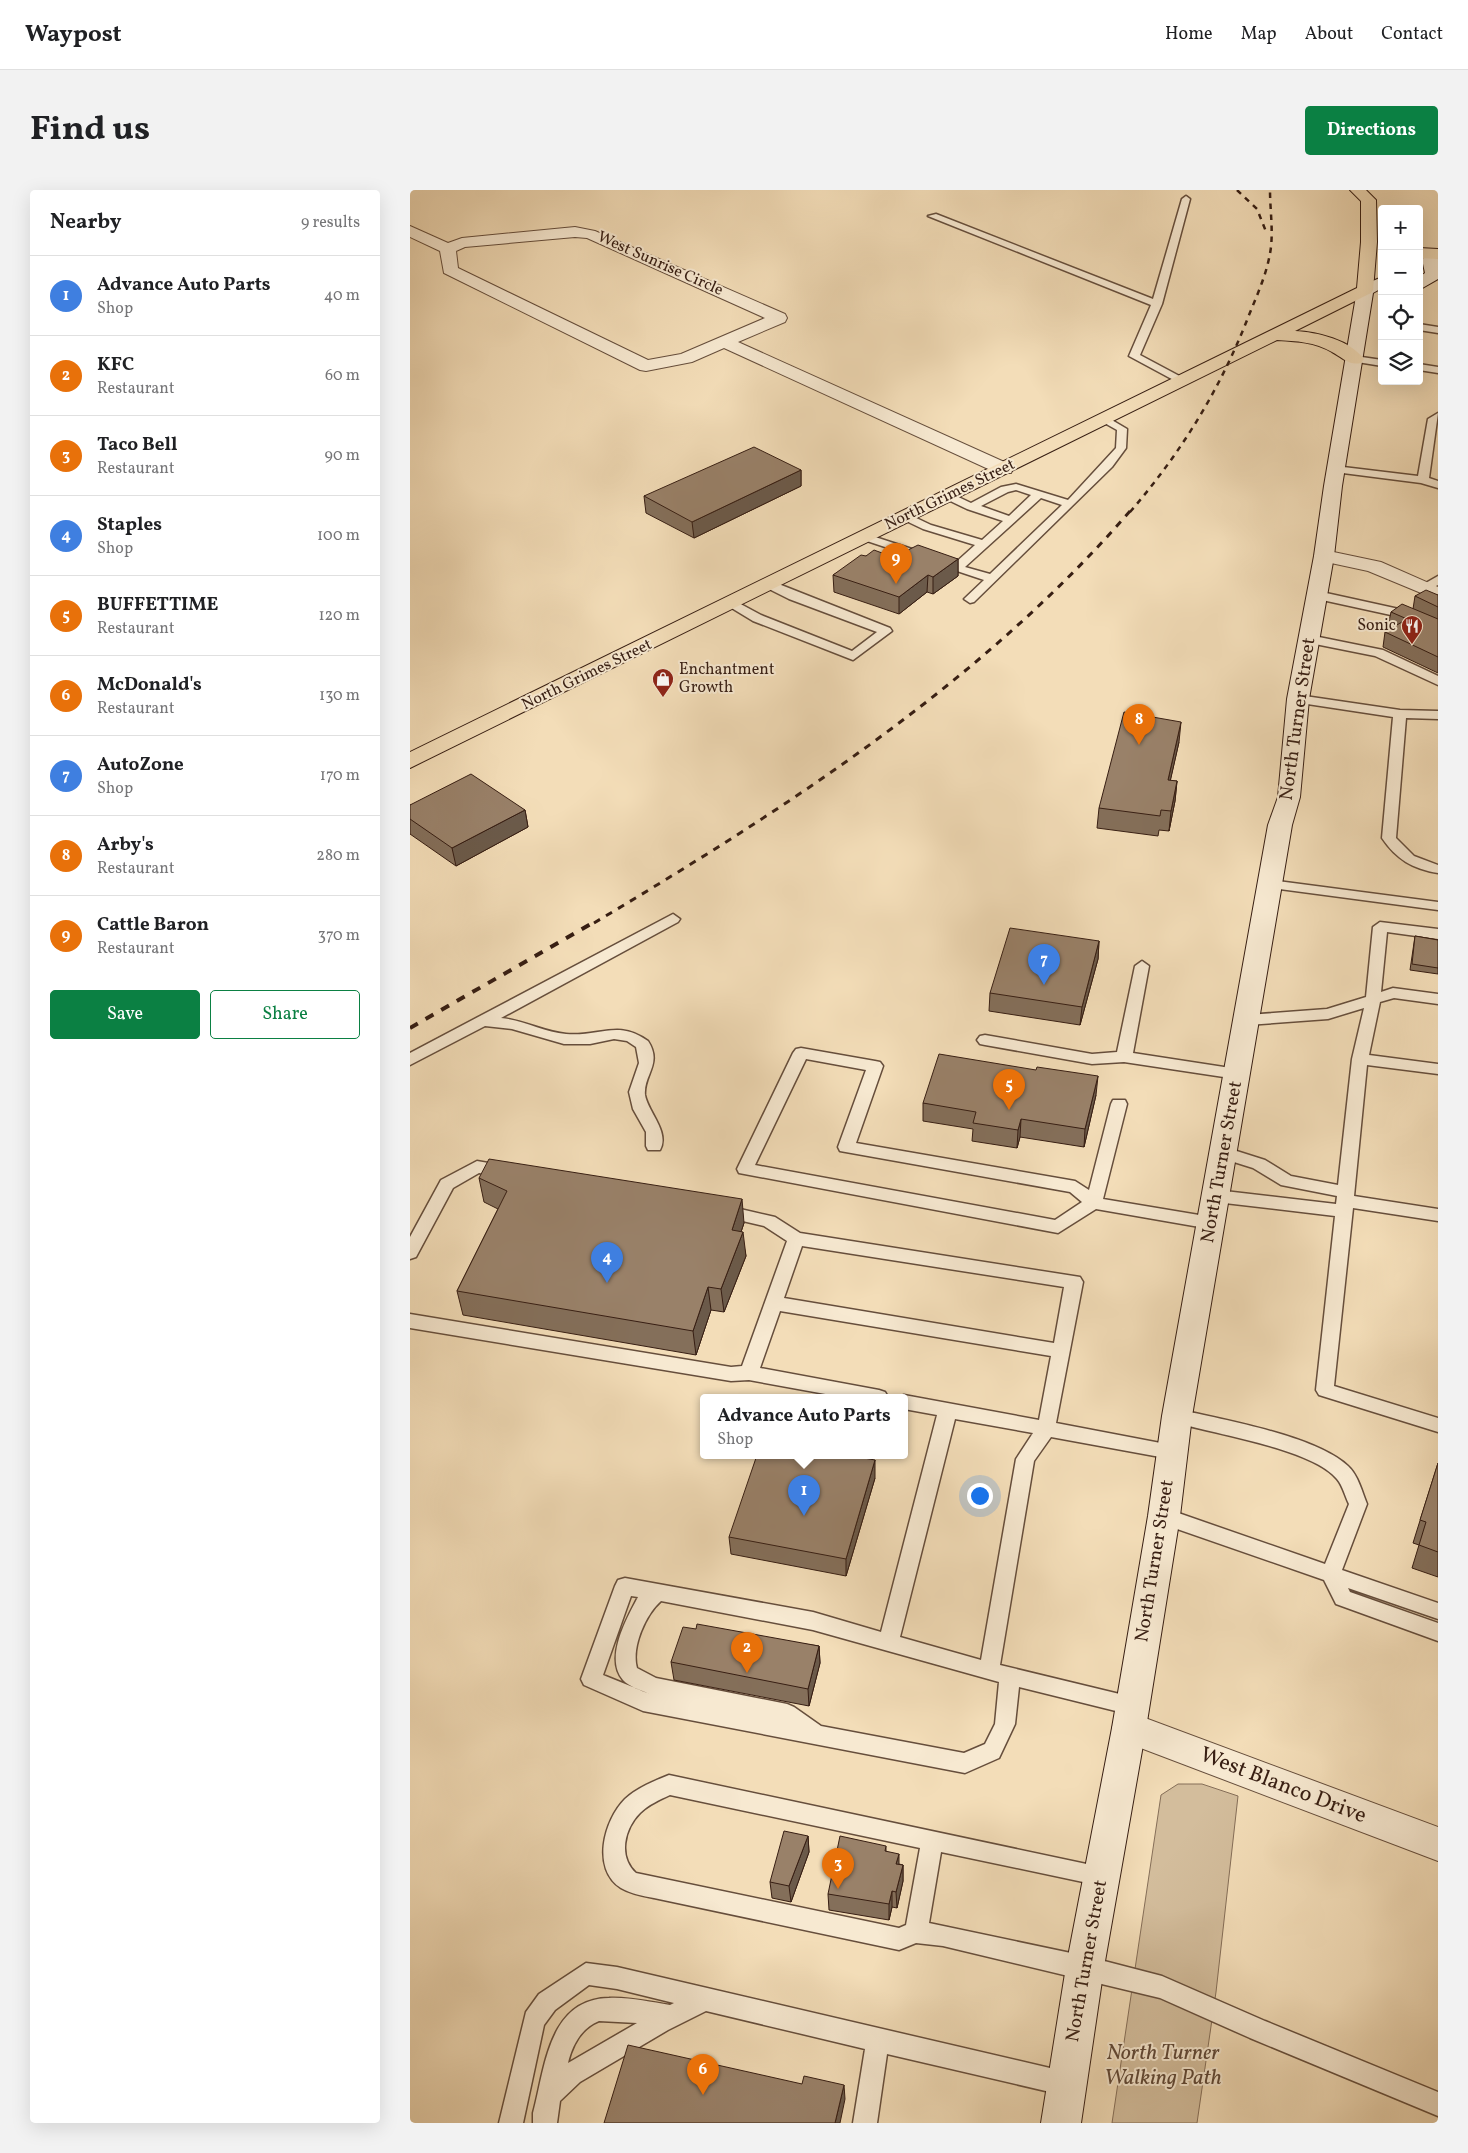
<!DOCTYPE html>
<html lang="en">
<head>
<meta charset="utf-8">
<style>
  body { margin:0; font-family:Vollkorn,serif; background:#f2f2f2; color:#202124 }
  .controls { position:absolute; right:15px; top:15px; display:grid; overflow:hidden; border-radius:5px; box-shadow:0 5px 20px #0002 }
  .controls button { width:45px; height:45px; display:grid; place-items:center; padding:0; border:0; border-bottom:1px solid #e0e0e0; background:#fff; color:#202124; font:25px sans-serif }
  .you { position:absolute; left:569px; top:1305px; width:18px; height:18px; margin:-12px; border:4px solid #fff; border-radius:50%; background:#1a73e8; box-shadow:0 0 0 8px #1a73e833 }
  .badge { display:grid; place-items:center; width:32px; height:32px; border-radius:50%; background:#0b8043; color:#fff; font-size:16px; font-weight:700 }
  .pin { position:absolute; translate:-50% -41px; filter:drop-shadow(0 1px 2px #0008) }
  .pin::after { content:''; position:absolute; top:26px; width:18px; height:15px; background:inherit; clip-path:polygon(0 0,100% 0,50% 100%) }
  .popup { position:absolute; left:290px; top:1204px; width:208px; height:65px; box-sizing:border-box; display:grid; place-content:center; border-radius:5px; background:#fff; filter:drop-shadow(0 1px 4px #0005); font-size:16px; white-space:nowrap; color:#757577 }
  .popup b { font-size:19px; color:#202124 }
  .popup::after { content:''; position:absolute; left:50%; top:100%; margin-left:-10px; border:10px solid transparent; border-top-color:#fff }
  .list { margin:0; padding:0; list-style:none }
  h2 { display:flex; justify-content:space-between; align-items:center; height:65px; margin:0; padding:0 20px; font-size:21px }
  h2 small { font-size:16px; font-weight:400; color:#757577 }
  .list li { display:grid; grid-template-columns:32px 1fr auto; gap:15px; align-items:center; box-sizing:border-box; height:80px; padding:0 20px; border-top:1px solid #e0e0e0 }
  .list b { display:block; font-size:19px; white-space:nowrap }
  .list p { margin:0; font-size:16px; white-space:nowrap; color:#757577 }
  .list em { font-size:16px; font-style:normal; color:#757577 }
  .actions { display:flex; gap:10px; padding:15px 20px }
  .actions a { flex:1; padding:11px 0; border:1px solid #0b8043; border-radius:5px; text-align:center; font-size:18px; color:#0b8043 }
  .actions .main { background:#0b8043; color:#fff }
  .icon { flex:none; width:28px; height:28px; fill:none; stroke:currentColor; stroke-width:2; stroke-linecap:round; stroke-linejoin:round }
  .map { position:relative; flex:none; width:1028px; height:1933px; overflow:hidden; border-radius:5px }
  header { display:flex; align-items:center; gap:30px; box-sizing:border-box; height:70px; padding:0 25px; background:#fff; border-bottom:1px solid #e0e0e0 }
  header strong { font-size:24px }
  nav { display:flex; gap:28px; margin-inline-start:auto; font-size:18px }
  .intro { display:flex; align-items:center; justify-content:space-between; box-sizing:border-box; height:120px; padding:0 30px }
  h1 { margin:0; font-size:35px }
  .button { padding:12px 22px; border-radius:5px; background:#0b8043; color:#fff; font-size:18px; font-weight:700 }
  main { display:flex; gap:30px; padding:0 30px }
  aside { flex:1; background:#fff; border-radius:5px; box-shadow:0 5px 20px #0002 }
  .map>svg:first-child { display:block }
  .green { fill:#d3bd9c; stroke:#856e58 }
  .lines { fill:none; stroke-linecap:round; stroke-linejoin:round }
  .lane-casing { stroke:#664e3c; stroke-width:3 }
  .street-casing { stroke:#664e3c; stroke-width:2 }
  .secondary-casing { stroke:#371e13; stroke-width:2 }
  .primary-casing { stroke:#371e13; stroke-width:2 }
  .lane { fill:#f7e9d1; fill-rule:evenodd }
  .street { fill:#f7e9d1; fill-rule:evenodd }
  .secondary { fill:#f7e9d1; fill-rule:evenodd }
  .primary { fill:#f3ddb8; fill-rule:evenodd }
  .rail-far2 { stroke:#371e13; stroke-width:2.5; stroke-dasharray:5.5 5.5; stroke-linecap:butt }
  .rail-far1 { stroke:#371e13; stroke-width:3; stroke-dasharray:7 7; stroke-linecap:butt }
  .rail { stroke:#371e13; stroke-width:4; stroke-dasharray:9 9; stroke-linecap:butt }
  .wall { fill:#846f5a; stroke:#371e13 }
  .shaded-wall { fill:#6b5a4a; stroke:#371e13 }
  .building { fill:#998169; stroke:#371e13 }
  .labels { text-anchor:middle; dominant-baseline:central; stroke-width:4; stroke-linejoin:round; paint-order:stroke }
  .far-street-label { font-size:16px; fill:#371e13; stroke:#f7e9d1 }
  .far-poi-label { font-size:16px; fill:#371e13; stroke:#f7e9d1; text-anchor:end }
  .street-label { font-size:19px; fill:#371e13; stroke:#f7e9d1 }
  .near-street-label { font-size:22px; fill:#371e13; stroke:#f7e9d1 }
  .near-park-label { font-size:22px; font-style:italic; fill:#5e4635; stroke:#f7e9d1 }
</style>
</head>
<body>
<header>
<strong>Waypost</strong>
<nav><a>Home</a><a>Map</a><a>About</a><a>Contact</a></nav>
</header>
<div class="intro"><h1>Find us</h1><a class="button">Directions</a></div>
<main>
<aside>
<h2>Nearby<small>9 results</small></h2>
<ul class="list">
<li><span class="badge" style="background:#3f7fe0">1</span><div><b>Advance Auto Parts</b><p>Shop</p></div><em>40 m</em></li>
<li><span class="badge" style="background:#e8710a">2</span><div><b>KFC</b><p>Restaurant</p></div><em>60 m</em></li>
<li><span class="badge" style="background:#e8710a">3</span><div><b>Taco Bell</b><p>Restaurant</p></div><em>90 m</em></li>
<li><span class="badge" style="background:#3f7fe0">4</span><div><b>Staples</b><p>Shop</p></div><em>100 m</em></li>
<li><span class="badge" style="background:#e8710a">5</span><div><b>BUFFETTIME</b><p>Restaurant</p></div><em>120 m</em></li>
<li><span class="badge" style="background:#e8710a">6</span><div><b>McDonald's</b><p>Restaurant</p></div><em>130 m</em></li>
<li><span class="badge" style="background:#3f7fe0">7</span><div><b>AutoZone</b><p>Shop</p></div><em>170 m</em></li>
<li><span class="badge" style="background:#e8710a">8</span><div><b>Arby's</b><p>Restaurant</p></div><em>280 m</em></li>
<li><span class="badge" style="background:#e8710a">9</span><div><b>Cattle Baron</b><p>Restaurant</p></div><em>370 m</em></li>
</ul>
<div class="actions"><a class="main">Save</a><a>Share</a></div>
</aside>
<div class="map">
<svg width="1028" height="1933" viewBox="0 0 1028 1933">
  <rect width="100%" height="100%" fill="#f3ddb8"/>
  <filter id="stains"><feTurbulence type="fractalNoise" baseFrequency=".004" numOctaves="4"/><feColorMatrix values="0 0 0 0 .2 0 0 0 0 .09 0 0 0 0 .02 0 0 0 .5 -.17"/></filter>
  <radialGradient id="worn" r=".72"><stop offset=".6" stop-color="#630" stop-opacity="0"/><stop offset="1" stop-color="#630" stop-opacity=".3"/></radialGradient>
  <polygon class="green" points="768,1594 792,1594 828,1606 806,1802 787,1933 702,1933 751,1605"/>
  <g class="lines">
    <g class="lane-casing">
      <g id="lane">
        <polygon points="776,6 780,9 752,114 730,165 775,189 775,193 771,194 719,166 741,115 518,26 526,24 743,109 772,9"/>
        <polygon points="1009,134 1028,137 1028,143 1009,140"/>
        <polygon points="945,166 972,170 972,176 941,171 941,167"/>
        <polygon points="1009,174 1028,177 1028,183 1009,180"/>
        <polygon points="1028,223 1019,288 1028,291 1028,298 1011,293 925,282 920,279 925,276 1008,286 1018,229"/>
        <path d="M 695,226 L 717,239 L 716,258 L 702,277 L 564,412 L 560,413 L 554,409 L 574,390 L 451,349 L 449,347 L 451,345 L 459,345 L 545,373 L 565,355 L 513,339 L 492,329 L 492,325 L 500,325 L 521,335 L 572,350 L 593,331 L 557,319 L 534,308 L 534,304 L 542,304 L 561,313 L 591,297 L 606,294 L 658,310 L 706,258 L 707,240 L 691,231 L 691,227 ZM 606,300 L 621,305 L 599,326 L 571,316 L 598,302 ZM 631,308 L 652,315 L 580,384 L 555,377 Z"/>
        <polygon points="1028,386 1028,395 1013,402 1007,398"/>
        <polygon points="361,391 480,438 482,441 443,470 343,431 315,414 317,411 325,411 351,425 442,461 467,442 379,409 357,398 357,392"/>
        <polygon points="907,401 998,421 1028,435 1028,444 990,427 903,408 903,402"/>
        <polygon points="899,445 973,460 1028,486 1028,495 965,466 895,452 893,449 895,446"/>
        <path d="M 888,505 L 990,520 L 1028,521 L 1028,529 L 996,528 L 986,648 L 1004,666 L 1028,675 L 1028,683 C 1003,679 986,669 972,648 L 983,527 L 884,512 L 882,509 L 884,506 Z"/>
        <polygon points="860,690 1028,712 1028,720 855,697 853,694"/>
        <path d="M 263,724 L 270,729 L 268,732 L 91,828 C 113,830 134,842 156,844 C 189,847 208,829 238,851 C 253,874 233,885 235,905 C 238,922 260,942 250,960 L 238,960 L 236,956 L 236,942 L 223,919 L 219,902 L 229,873 L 226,857 L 217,851 L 204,849 L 180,854 L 154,854 L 102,839 L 75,836 L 0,875 L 0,863 Z"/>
        <polygon points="970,732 1028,739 1028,749 977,742 971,802 983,798 1028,804 1028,814 984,808 970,812 959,865 1028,874 1028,884 957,875 944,1006 1028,1019 1028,1031 943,1018 924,1196 1028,1228 1028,1242 909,1205 906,1200 925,1026 806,1012 800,1010 798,1006 800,1002 806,1000 926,1014 927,1006 871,995 843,978 808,967 806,963 808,959 814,957 855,970 881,986 928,995 942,869 954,818 918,829 837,835 829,830 837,825 917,819 956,807 963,737"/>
        <polygon points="732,771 739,776 723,863 827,879 833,880 835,884 833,888 827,889 714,872 682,874 575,855 570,854 567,850 570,846 575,845 682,864 707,862 725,776"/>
        <path d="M 391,858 L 465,871 L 470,872 L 473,876 L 446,953 L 665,991 L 679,1000 L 701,914 L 703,910 L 715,910 L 717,914 L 693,1009 L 801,1027 L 807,1029 L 809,1033 L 807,1037 L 801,1039 L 686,1019 L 648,1043 L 329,983 L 327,979 L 383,863 L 386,859 ZM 396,869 L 456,880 L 428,957 L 430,961 L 660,1002 L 672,1012 L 645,1030 L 345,975 Z"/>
        <polygon points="67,971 101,977 103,981 101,985 95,987 69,983 43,998 6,1067 0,1069 0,1047 31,990"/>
        <path d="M 313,1015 L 365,1027 L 390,1043 L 670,1087 L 673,1092 L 646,1233 L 761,1255 L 768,1257 L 770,1262 L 768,1267 L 761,1269 L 641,1247 L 624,1271 L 590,1475 L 722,1507 L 729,1510 L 732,1516 L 729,1522 L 722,1525 L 609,1497 L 605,1534 L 589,1568 L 555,1583 L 233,1521 L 174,1495 L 171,1489 L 205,1396 L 208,1390 L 215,1388 L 403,1422 L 471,1442 L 527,1225 L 494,1219 L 494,1207 L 488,1207 L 494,1205 L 629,1230 L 641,1166 L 370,1121 L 350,1178 L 469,1200 L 475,1202 L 478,1207 L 432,1207 L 339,1190 L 321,1191 L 0,1138 L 0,1124 L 321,1177 L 332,1176 L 377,1051 L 354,1036 L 307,1025 L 305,1021 L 307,1017 ZM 392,1056 L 654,1097 L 644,1153 L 374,1108 ZM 545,1229 L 623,1243 L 606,1269 L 571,1470 L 490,1447 ZM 221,1406 L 228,1407 C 217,1428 194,1468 213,1490 C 218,1496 232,1501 240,1504 L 193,1485 ZM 251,1411 L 403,1440 L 589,1492 L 585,1534 L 575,1554 L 554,1563 L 411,1536 L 384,1517 L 377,1514 L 246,1488 L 227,1478 C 221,1457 236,1424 251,1411 Z"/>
        <path d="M 767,1219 C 813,1230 904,1245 938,1276 C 948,1285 952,1302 957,1314 L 932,1380 L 1028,1413 L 1028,1429 L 938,1398 L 940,1402 L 1028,1433 L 1028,1451 L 926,1414 L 914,1390 L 747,1332 L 744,1326 L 747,1320 L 754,1318 L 915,1374 L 939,1314 C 935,1306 933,1296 927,1289 C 902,1258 801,1244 761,1231 L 758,1226 L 761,1221 Z"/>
        <path d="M 259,1585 L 700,1679 L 703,1686 L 700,1693 L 692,1696 L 531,1662 L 519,1733 L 675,1766 L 752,1786 L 855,1831 L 1028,1902 L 1028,1926 L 840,1848 L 750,1808 L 533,1756 L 506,1753 L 489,1760 L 244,1708 C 233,1706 221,1704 211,1698 C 181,1679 194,1630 215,1609 C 227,1598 244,1591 259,1585 ZM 260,1605 L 510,1658 L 496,1735 L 489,1738 L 226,1683 C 208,1667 214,1639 230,1623 C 238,1615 249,1610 260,1605 Z"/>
        <path d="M 176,1773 L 207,1777 L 657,1882 L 665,1886 L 669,1894 L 665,1902 L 657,1906 L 477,1864 L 467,1933 L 443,1933 L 455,1859 L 296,1821 L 258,1840 L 170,1892 L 150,1911 L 147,1933 L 123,1933 L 123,1923 C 135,1879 138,1809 199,1808 C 219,1807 240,1812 260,1815 L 264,1813 L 207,1799 L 179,1795 L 145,1820 L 134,1835 L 113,1933 L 89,1933 L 116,1822 L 129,1804 ZM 189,1831 L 227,1833 L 158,1873 C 162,1856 171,1838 189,1831 Z"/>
      </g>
    </g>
    <g class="street-casing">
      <g id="street">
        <path d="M 0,36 L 38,53 L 52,48 L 165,37 L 185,41 L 375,124 L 377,128 L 375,132 L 328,152 L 601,275 L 603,279 L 601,283 L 587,283 L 314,158 L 282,172 L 236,181 L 230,180 L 34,83 L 30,61 L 0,47 ZM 165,47 L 177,48 L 355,128 L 271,164 L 238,170 L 48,78 L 46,61 L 55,57 Z"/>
        <polygon points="914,360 971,372 1028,397 1028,410 958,381 907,370 904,366 907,362"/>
        <polygon points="719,1522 1028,1637 1028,1671 707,1549 702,1538 707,1527"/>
      </g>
    </g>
    <g class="secondary-casing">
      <g id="secondary">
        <polygon points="1020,64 1028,69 1028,89 1009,100 1009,87 1015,83 1012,69"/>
        <polygon points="972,87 972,98 963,103 932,296 924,366 899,509 890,607 882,635 782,1226 770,1326 736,1538 694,1777 671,1933 631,1933 656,1777 702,1538 738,1326 752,1226 858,635 868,607 877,509 904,366 914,296 947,100 949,97"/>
      </g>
    </g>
    <g class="primary-casing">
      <g id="primary">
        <path d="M 940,0 L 956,0 L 966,10 L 967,52 L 963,100 L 961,103 L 885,141 C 907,142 940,150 954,169 L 951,173 C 939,176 932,167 922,162 C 905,152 886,151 867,150 L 0,578 L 0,562 L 947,98 L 951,52 L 951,11 Z"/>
        <polygon points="1009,58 1028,59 1028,69 1009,68"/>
      </g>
    </g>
    <use href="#lane" class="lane"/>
    <use href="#street" class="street"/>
    <use href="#secondary" class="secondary"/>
    <use href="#primary" class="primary"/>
    <g class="rail-far2">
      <polyline points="827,0 847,19 857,44"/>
      <path d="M 720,322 C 771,263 811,198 839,125 C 848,103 858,81 861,57 C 863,38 860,19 860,0"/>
    </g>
    <path class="rail-far1" d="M 184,733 C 378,617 571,493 721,320"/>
    <polyline class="rail" points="0,838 186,731"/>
  </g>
  <g class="wall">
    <polygon points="391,280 391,296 284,348 236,323 234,306"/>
    <polygon points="472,363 492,363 548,369 548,386 523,404 517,402 489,424 424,402 423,385 456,366"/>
    <polygon points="1028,405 1028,483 973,457 975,442 982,438 978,436 981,422 1003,419 1005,406"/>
    <polygon points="769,552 760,591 767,591 765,611 759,641 749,640 748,646 687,638 689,618"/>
    <polygon points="0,615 115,620 118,637 46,676 0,644"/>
    <polygon points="1005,746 1028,750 1028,784 1000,780"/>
    <polygon points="689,751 688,769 670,835 579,821 580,803"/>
    <polygon points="686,905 674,957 610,947 607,958 562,951 563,939 513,931 513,913"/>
    <polygon points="69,988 334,1033 331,1042 336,1066 314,1122 301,1120 286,1165 53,1125 47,1101 88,1019 74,1012"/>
    <polygon points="1028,1273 1028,1387 1002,1378 1009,1355 1003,1353"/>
    <polygon points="465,1288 436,1386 321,1364 319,1347"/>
    <polygon points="286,1439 409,1456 410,1473 399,1516 264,1490 261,1472"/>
    <polygon points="398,1646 399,1662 381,1712 362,1708 360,1692"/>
    <polygon points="476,1656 476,1661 489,1674 493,1675 493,1691 487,1718 482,1717 479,1730 419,1720 418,1704"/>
  </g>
  <g class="shaded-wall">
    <polygon points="391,280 391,296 284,348 282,332"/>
    <polygon points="548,369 548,386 523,404 523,387"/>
    <polygon points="518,385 517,402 489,424 489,407"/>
    <polygon points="771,532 769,552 756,610 758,590"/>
    <polygon points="767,591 765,611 759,641 761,621"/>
    <polygon points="115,620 118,637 46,676 42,658"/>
    <polygon points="689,751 688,769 670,835 672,817"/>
    <polygon points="688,886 686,905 674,957 675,939"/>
    <polygon points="611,929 610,947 607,958 608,940"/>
    <polygon points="332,1009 334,1033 324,1063 322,1040"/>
    <polygon points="333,1042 336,1066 314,1122 311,1099"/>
    <polygon points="298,1097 301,1120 286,1165 283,1141"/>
    <polygon points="465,1270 465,1288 436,1386 436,1369"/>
    <polygon points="409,1456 410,1473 399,1516 398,1499"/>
    <polygon points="398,1646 399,1662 381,1712 379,1696"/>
    <polygon points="489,1664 489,1680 486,1674"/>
    <polygon points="493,1675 493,1691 487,1718 486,1702"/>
    <polygon points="482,1701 482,1717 479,1730 479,1714"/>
    <polygon points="434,1895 435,1909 430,1933 425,1933"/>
  </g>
  <g class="building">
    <polygon points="344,257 391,280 282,332 234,306"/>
    <polygon points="508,355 548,369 523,387 518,385 489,407 423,385 451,365 456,366 464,360 472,363 479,364 484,360 492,363"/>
    <polygon points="1016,400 1028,405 1028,417 1005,406"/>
    <polygon points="992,414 1028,429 1028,467 975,442 997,429 981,422"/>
    <polygon points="714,522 771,532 758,590 767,591 761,621 751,620 750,626 689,618"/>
    <polygon points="61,584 115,620 42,658 0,629 0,615"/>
    <polygon points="600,738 689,751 672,817 580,803"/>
    <polygon points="1005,746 1028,750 1028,778 1002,774"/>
    <polygon points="529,864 626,880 627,877 688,886 675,939 611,929 608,940 563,933 566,922 513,913"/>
    <polygon points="79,969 332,1009 322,1040 333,1042 311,1099 298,1097 283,1141 47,1101 97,1001 69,988"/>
    <polygon points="347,1265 437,1265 465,1270 436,1369 319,1347"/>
    <polygon points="1028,1273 1028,1362 1009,1355 1016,1332 1010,1330"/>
    <polygon points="287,1434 409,1456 398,1499 261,1472 273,1437 286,1439"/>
    <polygon points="374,1641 398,1646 379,1696 360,1692"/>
    <polygon points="430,1646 476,1656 475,1661 489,1664 486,1674 493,1675 486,1702 482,1701 479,1714 418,1704"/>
    <polygon points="218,1855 392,1894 394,1886 434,1895 425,1933 194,1933"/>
  </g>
  <defs>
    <g id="restaurant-pin" transform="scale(1.125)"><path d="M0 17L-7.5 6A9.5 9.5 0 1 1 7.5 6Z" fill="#8f2418" stroke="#f7e9d1"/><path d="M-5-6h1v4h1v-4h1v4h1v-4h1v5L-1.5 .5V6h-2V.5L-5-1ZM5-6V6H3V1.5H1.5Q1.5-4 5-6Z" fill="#fff"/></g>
    <g id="shop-pin" transform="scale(1.125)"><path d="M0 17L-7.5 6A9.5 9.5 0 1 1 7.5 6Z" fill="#8f2418" stroke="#f7e9d1"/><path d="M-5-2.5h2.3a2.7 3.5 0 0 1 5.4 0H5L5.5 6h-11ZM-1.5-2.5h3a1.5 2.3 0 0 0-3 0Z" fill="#fff"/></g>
  </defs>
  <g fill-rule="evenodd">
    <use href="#restaurant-pin" x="1002" y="436"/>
    <use href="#shop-pin" x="253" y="489"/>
  </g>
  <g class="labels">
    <g class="far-street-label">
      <text transform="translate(250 74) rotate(24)">West Sunrise Circle</text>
      <text transform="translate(540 305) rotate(-26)">North Grimes Street</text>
      <text transform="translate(177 485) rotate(-26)">North Grimes Street</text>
    </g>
    <g class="far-poi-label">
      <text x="986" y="436">Sonic</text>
      <text x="269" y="480" text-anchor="start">Enchantment<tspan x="269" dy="18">Growth</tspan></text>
    </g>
    <g class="street-label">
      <text transform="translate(888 529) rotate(-82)">North Turner Street</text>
      <text transform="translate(812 972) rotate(-80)">North Turner Street</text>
      <text transform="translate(745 1371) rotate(-81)">North Turner Street</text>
      <text transform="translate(677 1771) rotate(-80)">North Turner Street</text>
    </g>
    <g class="near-street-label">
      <text transform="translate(873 1596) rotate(21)">West Blanco Drive</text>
    </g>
    <g class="near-park-label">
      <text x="753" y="1863">North Turner<tspan x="753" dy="25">Walking Path</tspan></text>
    </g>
  </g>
  <rect width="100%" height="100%" filter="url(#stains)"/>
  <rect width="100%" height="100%" fill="url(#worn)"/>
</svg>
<div class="controls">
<button>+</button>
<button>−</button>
<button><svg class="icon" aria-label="locate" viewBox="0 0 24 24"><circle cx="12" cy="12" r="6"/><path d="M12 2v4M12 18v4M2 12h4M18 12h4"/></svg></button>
<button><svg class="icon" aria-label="layers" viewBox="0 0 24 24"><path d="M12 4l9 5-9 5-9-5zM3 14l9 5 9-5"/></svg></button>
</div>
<div class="you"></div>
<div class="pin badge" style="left:394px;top:1326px;background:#3f7fe0">1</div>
<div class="popup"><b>Advance Auto Parts</b>Shop</div>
<div class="pin badge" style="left:337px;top:1483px;background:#e8710a">2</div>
<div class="pin badge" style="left:428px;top:1699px;background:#e8710a">3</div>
<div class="pin badge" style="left:197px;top:1093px;background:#3f7fe0">4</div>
<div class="pin badge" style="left:599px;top:920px;background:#e8710a">5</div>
<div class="pin badge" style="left:293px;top:1905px;background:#e8710a">6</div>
<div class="pin badge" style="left:634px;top:795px;background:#3f7fe0">7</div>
<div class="pin badge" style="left:729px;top:555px;background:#e8710a">8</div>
<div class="pin badge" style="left:486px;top:394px;background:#e8710a">9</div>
</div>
</main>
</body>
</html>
